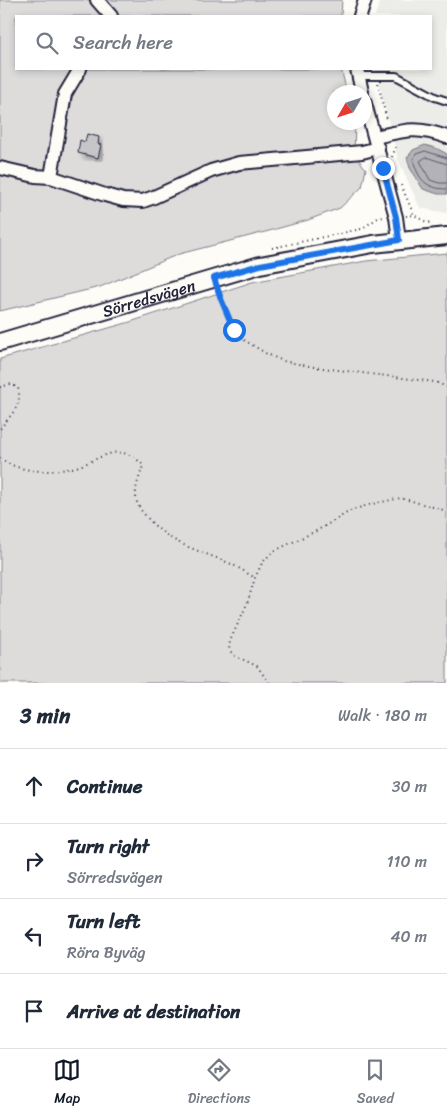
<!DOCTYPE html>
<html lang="en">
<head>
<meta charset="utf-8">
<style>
  body { margin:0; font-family:Sriracha,sans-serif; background:#f6f6f7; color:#1f2937 }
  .compass { position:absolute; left:327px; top:85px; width:45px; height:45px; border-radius:50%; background:#fff; box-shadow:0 2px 8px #0003; rotate:231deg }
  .stop { position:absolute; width:15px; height:15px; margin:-11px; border:4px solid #1a73e8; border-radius:50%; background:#fff }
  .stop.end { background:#1a73e8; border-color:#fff; box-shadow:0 1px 5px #0008 }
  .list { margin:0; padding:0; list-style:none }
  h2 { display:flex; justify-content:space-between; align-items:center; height:65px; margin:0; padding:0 20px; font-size:21px }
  h2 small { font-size:16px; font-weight:400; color:#747a83 }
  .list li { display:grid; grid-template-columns:32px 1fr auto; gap:15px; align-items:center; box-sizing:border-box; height:75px; padding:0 20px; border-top:1px solid #e0e1e3 }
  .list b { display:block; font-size:19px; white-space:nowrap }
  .list p { margin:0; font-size:16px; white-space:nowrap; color:#747a83 }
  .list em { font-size:16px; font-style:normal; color:#747a83 }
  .icon { flex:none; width:28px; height:28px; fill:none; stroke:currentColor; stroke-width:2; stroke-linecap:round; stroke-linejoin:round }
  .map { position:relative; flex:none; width:447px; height:683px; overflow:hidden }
  .search { position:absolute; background:#fff; box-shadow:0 2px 8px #0003; left:15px; right:15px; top:15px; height:55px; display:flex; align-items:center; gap:12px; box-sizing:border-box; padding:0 18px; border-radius:0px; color:#747a83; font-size:19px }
  .sheet { height:365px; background:#fff }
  nav { display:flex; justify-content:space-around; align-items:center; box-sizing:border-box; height:70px; border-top:1px solid #e0e1e3; background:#fff; font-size:14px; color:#747a83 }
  nav a { display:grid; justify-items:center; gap:2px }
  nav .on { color:#111827 }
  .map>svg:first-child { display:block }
  .built { fill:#ecece9 }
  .green { fill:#dddcdb; stroke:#807f8b }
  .water { fill:#b2b2b7; stroke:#787885 }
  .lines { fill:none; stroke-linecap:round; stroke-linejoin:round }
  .shore { stroke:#5c5c6d; stroke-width:1 }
  .building { fill:#c6c6c8; stroke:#22223b; filter:url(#shadow) }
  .service-casing { stroke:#22223b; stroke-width:10 }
  .minor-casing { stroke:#22223b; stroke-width:16 }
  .tertiary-casing { stroke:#22223b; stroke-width:20 }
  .path { stroke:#22223b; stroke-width:2; stroke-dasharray:1 4; stroke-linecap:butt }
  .service { stroke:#fdfcf7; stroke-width:6 }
  .minor { stroke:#fdfcf7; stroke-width:12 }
  .tertiary { stroke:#fdfcf7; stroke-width:16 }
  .route { stroke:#1a73e8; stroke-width:6 }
  .labels { text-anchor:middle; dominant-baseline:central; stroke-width:4; stroke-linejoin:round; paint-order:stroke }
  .street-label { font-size:16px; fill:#22223b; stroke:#fdfcf7 }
</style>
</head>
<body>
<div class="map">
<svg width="447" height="683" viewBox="0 0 447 683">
  <defs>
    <filter id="shadow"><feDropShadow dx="4.5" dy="4.5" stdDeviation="2.5" flood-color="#0004"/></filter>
  </defs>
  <rect width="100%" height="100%" fill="#fdfcf7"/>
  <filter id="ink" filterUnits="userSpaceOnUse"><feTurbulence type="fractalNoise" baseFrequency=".02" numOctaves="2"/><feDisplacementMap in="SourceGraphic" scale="10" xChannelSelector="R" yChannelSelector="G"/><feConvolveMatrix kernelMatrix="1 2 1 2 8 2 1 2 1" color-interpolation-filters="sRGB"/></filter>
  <g filter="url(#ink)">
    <polygon class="built" points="380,0 447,0 447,213 420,208 398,159 375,69 431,69 431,16 375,16"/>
    <g class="green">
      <polygon points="0,0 342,0 341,16 16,16 16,69 341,69 347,92 334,92 334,122 355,123 354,154 366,169 362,187 340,208 308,220 269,231 179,254 100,287 0,311"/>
      <polygon points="447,253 447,683 0,683 0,359 130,322 252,282 366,261"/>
    </g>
    <polygon class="water" points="425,145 438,149 447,154 447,194 438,194 423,189 410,168 407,158 413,150"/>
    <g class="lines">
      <g class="shore">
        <path d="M 447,158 L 425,151 L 416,154 L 413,159 C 418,179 426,189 447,189"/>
        <polyline points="447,164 426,157 420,161 430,180 439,183 447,183"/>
      </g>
    </g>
    <polygon class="building" points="87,134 99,137 98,144 101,145 98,158 78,153 80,140 85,142"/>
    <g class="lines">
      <g class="service-casing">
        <polyline id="service" points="358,76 396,76 435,97 447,101"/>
      </g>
      <g class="minor-casing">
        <g id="minor">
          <polyline points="97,0 111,16"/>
          <polyline points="360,16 365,0"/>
          <polyline points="80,69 65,94 51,177 105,195 123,200 143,201 154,197 211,171 239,163 362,152 378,148"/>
          <polyline points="357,69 362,92"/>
          <polyline points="364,100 396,217 399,240"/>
          <path d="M 375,137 C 406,130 416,126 447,137"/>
          <polyline points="0,168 35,176 51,177"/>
        </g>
      </g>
      <g class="tertiary-casing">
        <g id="tertiary">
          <path id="s1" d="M 0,342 L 260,265 L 373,244 L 447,236"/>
        </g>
      </g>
      <g class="path">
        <polyline points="378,83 386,117 389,121"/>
        <polyline points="392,157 396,147 399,144"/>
        <polyline points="401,185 414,215"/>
        <polyline points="406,216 414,215 424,221 432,223"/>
        <polyline points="272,248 361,229 378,218 384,217"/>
        <polyline points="219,292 234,330 244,340 267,354 283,361 314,367 435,382 447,387"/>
        <path d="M 0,387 L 11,384 L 18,388 C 23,406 10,415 0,429"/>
        <path d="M 0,458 C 19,473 49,473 72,468 C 100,462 116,438 143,465 C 141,475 135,485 136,495 C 136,504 140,509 145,515 C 170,546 198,549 231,564 C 239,568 247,573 255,578"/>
        <polyline points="269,683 257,666 235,656 229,650 230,641 247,604 255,578 262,563 272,552 318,530 352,510 372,504 401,498 447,511"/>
      </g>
      <use href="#service" class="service"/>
      <use href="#minor" class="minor"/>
      <use href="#tertiary" class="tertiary"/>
    </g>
  </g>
  <g class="lines" filter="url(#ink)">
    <polyline class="route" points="234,330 221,299 214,278 260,265 399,240 396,217 383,168"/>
  </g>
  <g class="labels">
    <g class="street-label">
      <text stroke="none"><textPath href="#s1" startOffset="155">Sörredsvägen</textPath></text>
    </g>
  </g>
</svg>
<svg class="compass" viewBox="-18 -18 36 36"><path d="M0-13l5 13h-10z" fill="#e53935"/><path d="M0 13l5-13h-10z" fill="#747a83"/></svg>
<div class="stop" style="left:234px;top:330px"></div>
<div class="stop end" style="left:383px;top:168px"></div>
<div class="search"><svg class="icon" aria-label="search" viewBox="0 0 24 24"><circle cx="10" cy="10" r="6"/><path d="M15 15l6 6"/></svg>Search here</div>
</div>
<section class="sheet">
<h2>3 min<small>Walk · 180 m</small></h2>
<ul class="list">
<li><svg class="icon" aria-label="ahead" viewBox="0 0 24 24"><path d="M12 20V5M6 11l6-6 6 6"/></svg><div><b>Continue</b></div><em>30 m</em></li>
<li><svg class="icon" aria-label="right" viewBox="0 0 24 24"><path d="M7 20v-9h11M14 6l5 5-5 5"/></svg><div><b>Turn right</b><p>Sörredsvägen</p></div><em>110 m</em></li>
<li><svg class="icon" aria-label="left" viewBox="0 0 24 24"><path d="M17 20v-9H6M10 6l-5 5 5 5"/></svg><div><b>Turn left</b><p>Röra Byväg</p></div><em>40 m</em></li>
<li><svg class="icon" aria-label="arrive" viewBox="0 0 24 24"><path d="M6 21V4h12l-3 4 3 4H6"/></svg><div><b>Arrive at destination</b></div></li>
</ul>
</section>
<nav>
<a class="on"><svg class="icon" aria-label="map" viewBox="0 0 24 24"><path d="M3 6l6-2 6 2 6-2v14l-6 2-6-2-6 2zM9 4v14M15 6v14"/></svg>Map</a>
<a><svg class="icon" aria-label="directions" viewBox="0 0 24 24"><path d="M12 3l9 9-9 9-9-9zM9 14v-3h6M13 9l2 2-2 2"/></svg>Directions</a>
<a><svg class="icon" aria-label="saved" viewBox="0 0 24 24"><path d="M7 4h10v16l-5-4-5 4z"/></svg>Saved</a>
</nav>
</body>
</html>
